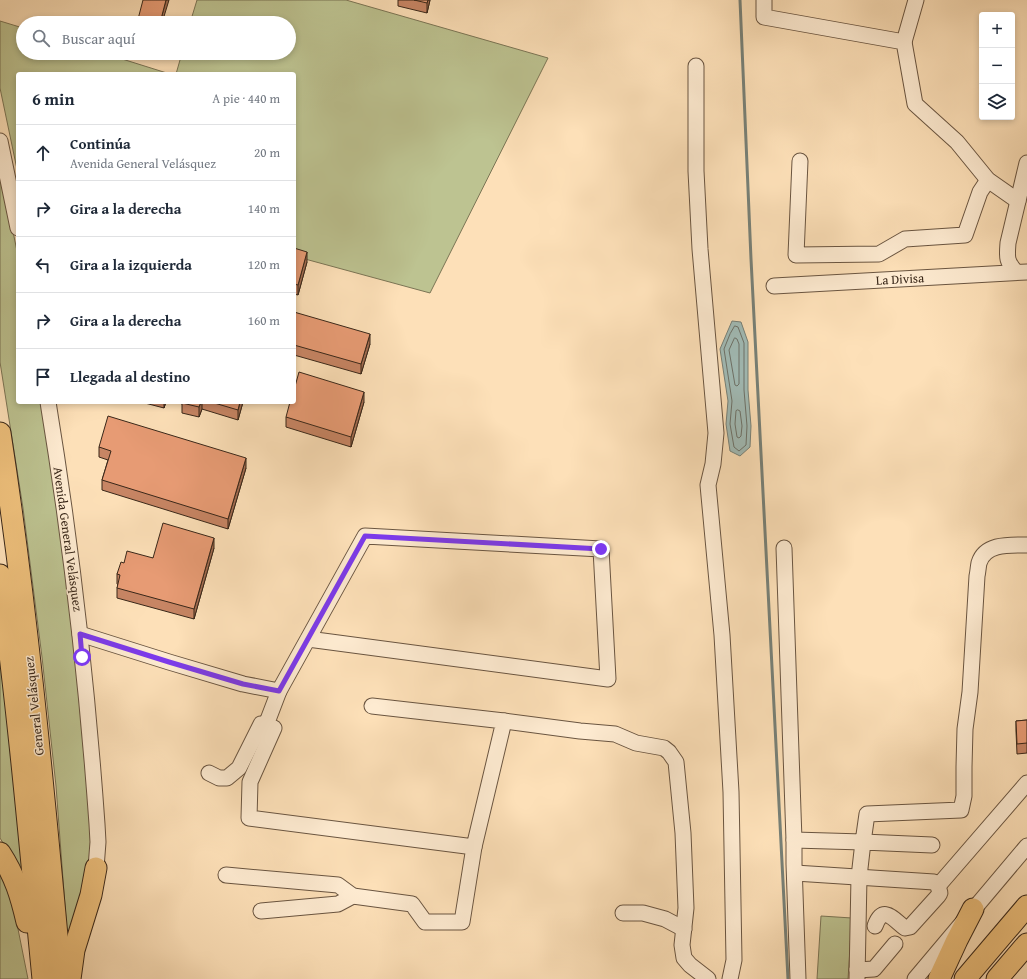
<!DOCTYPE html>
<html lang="es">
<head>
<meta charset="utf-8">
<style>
  body { margin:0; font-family:"Gentium Book Plus",serif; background:#f6f6f7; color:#1f2937 }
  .controls { position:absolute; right:12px; top:12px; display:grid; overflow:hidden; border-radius:4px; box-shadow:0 2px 6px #0003 }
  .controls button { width:36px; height:36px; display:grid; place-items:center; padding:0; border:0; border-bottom:1px solid #e0e1e3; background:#fff; color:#1f2937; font:20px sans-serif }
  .stop { position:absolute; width:12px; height:12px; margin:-9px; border:3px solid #7c3aed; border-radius:50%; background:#fff }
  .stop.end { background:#7c3aed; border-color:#fff; box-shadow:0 1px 4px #0008 }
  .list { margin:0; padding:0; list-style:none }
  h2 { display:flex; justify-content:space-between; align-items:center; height:52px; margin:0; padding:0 16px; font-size:17px }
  h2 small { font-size:13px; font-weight:400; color:#747a83 }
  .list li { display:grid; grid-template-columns:26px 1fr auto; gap:12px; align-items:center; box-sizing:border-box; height:56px; padding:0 16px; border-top:1px solid #e0e1e3 }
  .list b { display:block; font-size:15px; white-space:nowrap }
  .list p { margin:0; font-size:13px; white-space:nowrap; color:#747a83 }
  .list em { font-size:13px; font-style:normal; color:#747a83 }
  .icon { flex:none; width:22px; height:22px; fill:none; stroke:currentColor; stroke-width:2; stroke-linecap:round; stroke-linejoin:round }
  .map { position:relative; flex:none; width:1027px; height:979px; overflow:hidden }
  .search { position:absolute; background:#fff; box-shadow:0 2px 6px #0003; left:16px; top:16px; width:280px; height:44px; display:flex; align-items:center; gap:10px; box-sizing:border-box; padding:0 14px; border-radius:22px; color:#747a83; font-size:15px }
  .panel { position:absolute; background:#fff; box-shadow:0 2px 6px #0003; left:16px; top:72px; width:280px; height:332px; border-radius:4px }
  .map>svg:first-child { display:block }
  .green { fill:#bdc391; stroke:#7b7555 }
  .water { fill:#a1bbb6; stroke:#778077 }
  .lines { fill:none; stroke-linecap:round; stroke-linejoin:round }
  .shore { stroke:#6d7168; stroke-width:1 }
  .stream { stroke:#778077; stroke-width:3 }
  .minor-casing { stroke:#6a5541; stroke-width:17 }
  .highway-casing { stroke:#392719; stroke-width:23 }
  .minor { stroke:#feebd1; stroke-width:15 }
  .highway { stroke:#eec07c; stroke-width:21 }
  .wall { fill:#c78564; stroke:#392719 }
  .shaded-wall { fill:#a26c51; stroke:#392719 }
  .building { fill:#e79b74; stroke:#392719 }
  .route { stroke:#7c3aed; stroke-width:5 }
  .labels { text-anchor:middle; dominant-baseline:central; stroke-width:3; stroke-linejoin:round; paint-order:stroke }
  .street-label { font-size:13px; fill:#392719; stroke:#feebd1 }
</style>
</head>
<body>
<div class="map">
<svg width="1027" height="979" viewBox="0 0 1027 979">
  <rect width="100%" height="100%" fill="#fde0b8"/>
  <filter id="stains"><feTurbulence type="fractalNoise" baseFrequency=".005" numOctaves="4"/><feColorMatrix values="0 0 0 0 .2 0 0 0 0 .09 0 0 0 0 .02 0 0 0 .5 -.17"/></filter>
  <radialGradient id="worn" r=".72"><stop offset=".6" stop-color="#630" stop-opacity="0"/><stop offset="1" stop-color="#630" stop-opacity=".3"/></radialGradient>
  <g class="green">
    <polygon points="197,0 346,0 548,58 430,293 294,256 294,74 176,74 182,53 289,53 289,23 190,23"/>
    <polygon points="0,21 23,28 23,53 103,53 170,74 18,74 18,174 0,88"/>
    <polygon points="0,175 10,217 18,256 18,402 43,402 71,609 93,854 68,946 56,786 42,657 23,508 0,362"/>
    <polygon points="0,650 24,878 0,838"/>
    <polygon points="0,872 4,879 14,909 28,979 0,979"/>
    <polygon points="821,916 852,918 848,979 817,979"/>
  </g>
  <polygon class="water" points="732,321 741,322 748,342 748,390 751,426 750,447 740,456 730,451 726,424 728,401 720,349"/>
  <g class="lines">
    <g class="shore">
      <polygon points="735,326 738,327 744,343 744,390 747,426 746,445 739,451 734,447 730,424 732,401 724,349 730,334"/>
      <polygon points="735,338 737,339 739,344 739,384 737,386 735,385 729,350 734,339"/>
      <polygon points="738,410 740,411 742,426 741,436 739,438 737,437 735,424 736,411"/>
    </g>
    <polyline class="stream" points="740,0 751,259 788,979"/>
    <g class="minor-casing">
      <g id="minor">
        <polyline points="764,0 764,17 904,42 915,104 957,142 988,180 1018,201"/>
        <polyline points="904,42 916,0"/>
        <polyline points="696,66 696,171 700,249 716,433 713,464 708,485 722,635 731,792 734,960 730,979"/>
        <polyline points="0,141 18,228"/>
        <polyline points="800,161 796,255 879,254 905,239 965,235 980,192 988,180"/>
        <path d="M 1016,272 C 1006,261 1007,257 1008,243 L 1027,163"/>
        <polyline points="774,286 1027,272"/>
        <path d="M 48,402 C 71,542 87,683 97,824 L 98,842 L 96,868"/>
        <path d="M 784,548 L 794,840 L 863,842 L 867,814 L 961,810 L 964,796 L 964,767 L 965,729 L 970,692 L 977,576 C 978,572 978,568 979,563 C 985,543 1010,545 1027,545"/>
        <polyline points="80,634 169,662 243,684 279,691 365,536 601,549 608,679 308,639"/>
        <polyline points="504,721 580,731 615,734 636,743 664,748 669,752 676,762 683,833 686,908 682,945 684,958 690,965 708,979"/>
        <polyline points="266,725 274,728 250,782 249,818 474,847 504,721 372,706"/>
        <polyline points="209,773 219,778 227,778 239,768 261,724 266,725 279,691"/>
        <polyline points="794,840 794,864 798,979"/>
        <path d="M 795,873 L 934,882 L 938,886 L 940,893 L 938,896 L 910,927 L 905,928 C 893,919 883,904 875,926"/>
        <polyline points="226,875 338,885 353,896 412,904 425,922 462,922 474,847"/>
        <polyline points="938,886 1027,783"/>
        <polyline points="261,911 338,904 353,896"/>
        <polyline points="623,913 643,913 665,919 684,929"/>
        <polyline points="857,970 874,969 895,944"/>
        <polyline points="857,979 859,877 863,842 932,845"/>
        <polyline points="915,979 1027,846"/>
      </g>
    </g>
    <g class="highway-casing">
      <g id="highway">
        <path d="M 0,433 C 28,614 44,797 61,979"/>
        <path d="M 0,575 C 18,710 30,844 43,979"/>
        <path d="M 0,853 C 15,876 21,896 27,922"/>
        <polyline points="70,979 74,950 91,895 96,868"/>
        <polyline points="939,979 957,940 973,909"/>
        <polyline points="965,979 1027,906"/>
        <polyline points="997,979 1027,944"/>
      </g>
    </g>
    <use href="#minor" class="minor"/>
    <use href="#highway" class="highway"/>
  </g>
  <g class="wall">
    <polygon points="398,0 430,0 427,13 398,6"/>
    <polygon points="294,248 307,262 298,295 294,294"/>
    <polygon points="294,312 370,344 361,374 294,355"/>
    <polygon points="141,402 166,402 164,408"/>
    <polygon points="176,402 243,402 238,420 202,409 199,417 182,413 182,404"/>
    <polygon points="364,402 351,447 286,427 286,417"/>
    <polygon points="99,447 246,468 228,529 102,490 102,480 108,460 99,457"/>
    <polygon points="214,548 194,619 117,598 117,588 118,585 117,584 117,574 124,563"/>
    <polygon points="1027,720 1027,753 1017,754 1016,731 1016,721"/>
  </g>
  <g class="shaded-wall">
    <polygon points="166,0 169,0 162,23 160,23"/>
    <polygon points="428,0 430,0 427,13 427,3"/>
    <polygon points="307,252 307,262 298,295 298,285"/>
    <polygon points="370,334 370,344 361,374 361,364"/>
    <polygon points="364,392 364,402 351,447 351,437"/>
    <polygon points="164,402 166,402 164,408"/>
    <polygon points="201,402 202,402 202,409 199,417 199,407"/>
    <polygon points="240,402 243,402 238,420 238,410"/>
    <polygon points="246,458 246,468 228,529 228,519"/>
    <polygon points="214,538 214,548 194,619 194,609"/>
  </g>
  <g class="building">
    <polygon points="143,0 166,0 160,23 137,23"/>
    <polygon points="414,0 428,0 427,3"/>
    <polygon points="294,248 307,252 298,285 294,284"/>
    <polygon points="294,312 370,334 361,364 294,345"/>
    <polygon points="299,372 364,392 351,437 286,417 290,402 294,402 294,390"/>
    <polygon points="182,402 201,402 199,407 182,403"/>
    <polygon points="211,402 240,402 238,410"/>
    <polygon points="108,416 246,458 228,519 102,480 111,451 99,447"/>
    <polygon points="163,523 214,538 194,609 117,588 120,575 117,574 121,562 124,563 127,551 153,558"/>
    <polygon points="1027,720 1027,743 1017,744 1016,721"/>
  </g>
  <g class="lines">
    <polyline class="route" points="82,657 80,634 169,662 243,684 279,691 365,536 601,549"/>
  </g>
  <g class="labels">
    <g class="street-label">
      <text transform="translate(900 279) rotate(-3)">La Divisa</text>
      <text transform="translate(68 539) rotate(82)">Avenida General Velásquez</text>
      <text transform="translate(34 706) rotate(-96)">General Velásquez</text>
    </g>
  </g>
  <rect width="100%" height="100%" filter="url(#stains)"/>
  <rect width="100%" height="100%" fill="url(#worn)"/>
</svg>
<div class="controls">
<button>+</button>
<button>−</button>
<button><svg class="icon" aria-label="layers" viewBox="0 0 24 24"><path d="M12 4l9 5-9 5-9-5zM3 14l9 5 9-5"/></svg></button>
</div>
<div class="stop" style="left:82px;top:657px"></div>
<div class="stop end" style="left:601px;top:549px"></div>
<div class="search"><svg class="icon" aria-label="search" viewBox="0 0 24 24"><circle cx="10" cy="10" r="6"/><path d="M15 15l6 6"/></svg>Buscar aquí</div>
<section class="panel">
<h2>6 min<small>A pie · 440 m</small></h2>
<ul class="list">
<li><svg class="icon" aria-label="ahead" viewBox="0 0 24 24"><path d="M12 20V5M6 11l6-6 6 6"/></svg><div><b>Continúa</b><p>Avenida General Velásquez</p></div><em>20 m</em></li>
<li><svg class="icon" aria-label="right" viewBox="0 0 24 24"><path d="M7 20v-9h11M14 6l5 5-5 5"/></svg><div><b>Gira a la derecha</b></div><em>140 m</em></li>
<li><svg class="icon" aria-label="left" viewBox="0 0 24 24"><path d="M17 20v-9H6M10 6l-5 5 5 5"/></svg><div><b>Gira a la izquierda</b></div><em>120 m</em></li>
<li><svg class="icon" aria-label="right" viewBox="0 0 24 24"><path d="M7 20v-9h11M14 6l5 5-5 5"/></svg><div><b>Gira a la derecha</b></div><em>160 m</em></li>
<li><svg class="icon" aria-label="arrive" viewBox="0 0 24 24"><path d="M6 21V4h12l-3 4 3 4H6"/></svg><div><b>Llegada al destino</b></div></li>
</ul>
</section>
</div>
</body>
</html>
